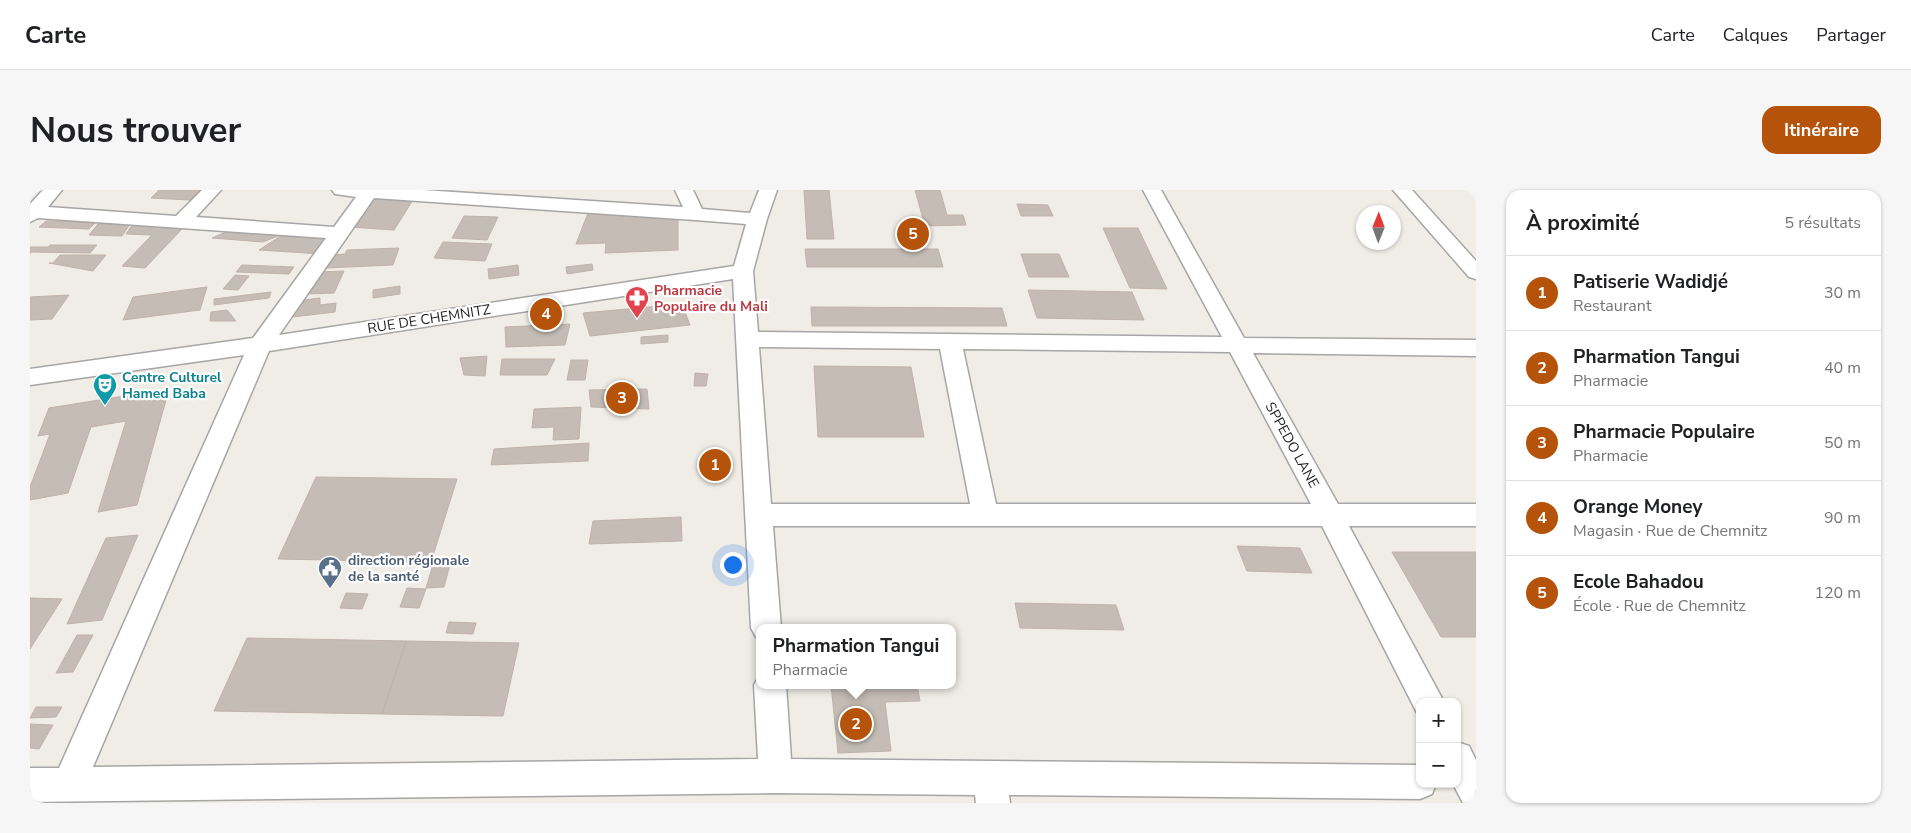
<!DOCTYPE html>
<html lang="fr">
<head>
<meta charset="utf-8">
<style>
  body { margin:0; font-family:"Nunito Sans",sans-serif; background:#f6f6f6; color:#202124 }
  .controls { position:absolute; right:15px; bottom:15px; display:grid; overflow:hidden; border-radius:10px; box-shadow:0 1px 4px #0004 }
  .controls button { width:45px; height:45px; display:grid; place-items:center; padding:0; border:0; border-bottom:1px solid #e0e0e0; background:#fff; color:#202124; font:25px sans-serif }
  .compass { position:absolute; left:1326px; top:15px; width:45px; height:45px; border-radius:50%; background:#fff; box-shadow:0 1px 4px #0004; rotate:1deg }
  .you { position:absolute; left:702px; top:374px; width:18px; height:18px; margin:-12px; border:4px solid #fff; border-radius:50%; background:#1a73e8; box-shadow:0 0 0 8px #1a73e833 }
  .badge { display:grid; place-items:center; width:32px; height:32px; border-radius:50%; background:#b45309; color:#fff; font-size:16px; font-weight:700 }
  .pin { position:absolute; translate:-50% -50%; border:2px solid #fff; box-shadow:0 1px 5px #0006 }
  .popup { position:absolute; left:726px; top:434px; width:200px; height:65px; box-sizing:border-box; display:grid; place-content:center; border-radius:10px; background:#fff; filter:drop-shadow(0 1px 4px #0005); font-size:16px; white-space:nowrap; color:#757577 }
  .popup b { font-size:19px; color:#202124 }
  .popup::after { content:''; position:absolute; left:50%; top:100%; margin-left:-10px; border:10px solid transparent; border-top-color:#fff }
  .list { margin:0; padding:0; list-style:none }
  h2 { display:flex; justify-content:space-between; align-items:center; height:65px; margin:0; padding:0 20px; font-size:21px }
  h2 small { font-size:16px; font-weight:400; color:#757577 }
  .list li { display:grid; grid-template-columns:32px 1fr auto; gap:15px; align-items:center; box-sizing:border-box; height:75px; padding:0 20px; border-top:1px solid #e0e0e0 }
  .list b { display:block; font-size:19px; white-space:nowrap }
  .list p { margin:0; font-size:16px; white-space:nowrap; color:#757577 }
  .list em { font-size:16px; font-style:normal; color:#757577 }
  .map { position:relative; flex:none; width:1446px; height:613px; overflow:hidden; border-radius:15px }
  header { display:flex; align-items:center; gap:30px; box-sizing:border-box; height:70px; padding:0 25px; background:#fff; border-bottom:1px solid #e0e0e0 }
  header strong { font-size:24px }
  nav { display:flex; gap:28px; margin-inline-start:auto; font-size:18px }
  .intro { display:flex; align-items:center; justify-content:space-between; box-sizing:border-box; height:120px; padding:0 30px }
  h1 { margin:0; font-size:35px }
  .button { padding:12px 22px; border-radius:15px; background:#b45309; color:#fff; font-size:18px; font-weight:700 }
  main { display:flex; gap:30px; padding:0 30px }
  aside { flex:1; background:#fff; border-radius:15px; box-shadow:0 1px 4px #0004 }
  .map>svg:first-child { display:block }
  .building { fill:#c4bcb5; stroke:#c1b2a8 }
  .lines { fill:none; stroke-linecap:round; stroke-linejoin:round }
  .street-casing { stroke:#a6a6a6; stroke-width:3 }
  .street { fill:#fff; fill-rule:evenodd }
  .labels { text-anchor:middle; dominant-baseline:central; stroke-width:4.5; stroke-linejoin:round; paint-order:stroke }
  .health-label { font-size:14px; font-weight:bold; fill:#be3a42; stroke:#fff; text-anchor:start }
  .street-label { font-size:14px; fill:#1f1f1f; stroke:#fff }
  .culture-label { font-size:14px; font-weight:bold; fill:#0d838f; stroke:#fff; text-anchor:start }
  .service-label { font-size:14px; font-weight:bold; fill:#4e5e75; stroke:#fff; text-anchor:start }
</style>
</head>
<body>
<header>
<strong>Carte</strong>
<nav><a>Carte</a><a>Calques</a><a>Partager</a></nav>
</header>
<div class="intro"><h1>Nous trouver</h1><a class="button">Itinéraire</a></div>
<main>
<div class="map">
<svg width="1446" height="613" viewBox="0 0 1446 613">
  <rect width="100%" height="100%" fill="#f0ece6"/>
  <g class="building">
    <polygon points="129,0 170,0 160,10 121,8"/>
    <polygon points="774,0 799,0 804,49 777,49"/>
    <polygon points="885,0 910,0 917,25 933,25 936,35 895,36"/>
    <polygon points="339,8 383,10 364,40 319,37"/>
    <polygon points="987,14 1018,15 1023,26 991,26"/>
    <polygon points="558,23 648,28 648,60 575,63 576,53 546,54"/>
    <polygon points="434,26 468,27 457,50 422,48"/>
    <polygon points="16,31 66,32 59,39 9,37"/>
    <polygon points="68,34 100,34 92,46 59,45"/>
    <polygon points="102,35 153,38 115,78 92,76 122,45 96,44"/>
    <polygon points="1073,38 1108,38 1137,99 1100,98"/>
    <polygon points="201,40 253,44 233,52 182,48"/>
    <polygon points="252,45 302,48 291,64 229,60"/>
    <polygon points="413,52 462,54 455,71 404,68"/>
    <polygon points="20,55 67,55 60,63 1,62 0,64 0,57 18,57"/>
    <polygon points="369,58 363,75 296,78 302,65 315,64 317,60"/>
    <polygon points="775,59 908,59 913,77 777,77"/>
    <polygon points="991,64 1029,64 1039,87 999,87"/>
    <polygon points="30,65 76,65 63,81 19,73 23,73"/>
    <polygon points="562,74 563,80 537,84 536,77"/>
    <polygon points="212,75 264,77 259,84 206,82"/>
    <polygon points="488,75 489,85 459,89 458,79"/>
    <polygon points="314,81 304,103 277,104 288,82"/>
    <polygon points="205,85 219,86 208,100 193,99"/>
    <polygon points="370,96 370,104 343,108 343,100"/>
    <polygon points="177,97 170,120 93,130 103,107"/>
    <polygon points="998,100 1102,102 1114,130 1007,128"/>
    <polygon points="241,102 239,108 184,115 184,109"/>
    <polygon points="39,105 22,129 0,130 0,107"/>
    <polygon points="290,108 290,115 306,113 305,122 263,127 266,111"/>
    <polygon points="652,114 660,135 560,146 553,123"/>
    <polygon points="781,117 972,118 977,136 782,136"/>
    <polygon points="197,120 206,131 180,131 181,122"/>
    <polygon points="540,134 535,155 476,157 475,137"/>
    <polygon points="638,145 638,152 611,154 611,147"/>
    <polygon points="457,166 455,186 434,185 430,168"/>
    <polygon points="472,169 525,169 517,185 470,185"/>
    <polygon points="541,170 558,170 555,190 537,190"/>
    <polygon points="784,176 881,177 894,247 788,247"/>
    <polygon points="665,183 678,184 676,196 664,196"/>
    <polygon points="139,199 107,315 68,322 96,231 61,237 38,303 0,310 0,297 20,244 8,246 19,218"/>
    <polygon points="617,199 619,219 561,217 559,200"/>
    <polygon points="551,217 549,249 523,250 524,237 502,238 504,219"/>
    <polygon points="559,253 558,271 461,275 464,259"/>
    <polygon points="286,287 427,289 401,372 248,369"/>
    <polygon points="651,327 652,351 559,354 563,331"/>
    <polygon points="108,345 72,430 37,434 76,348"/>
    <polygon points="1207,356 1270,358 1282,383 1217,381"/>
    <polygon points="1362,362 1446,362 1446,447 1411,447"/>
    <polygon points="422,367 414,397 396,398 405,368"/>
    <polygon points="377,398 396,399 389,418 370,417"/>
    <polygon points="316,403 338,404 332,419 310,418"/>
    <polygon points="0,408 32,409 0,459"/>
    <polygon points="985,413 1086,415 1094,440 990,438"/>
    <polygon points="419,432 446,433 443,444 416,443"/>
    <polygon points="47,445 63,445 43,482 26,483"/>
    <polygon points="217,448 376,451 352,524 184,521"/>
    <polygon points="376,451 489,453 473,526 352,524"/>
    <polygon points="801,495 887,495 890,511 855,512 861,561 808,563"/>
    <polygon points="6,517 32,517 26,527 0,528"/>
    <polygon points="0,534 23,535 9,559 0,558"/>
  </g>
  <g class="lines">
    <g class="street-casing">
      <g id="street">
        <path d="M 13,0 L 32,0 L 18,17 L 146,26 L 172,0 L 191,0 L 166,27 L 304,37 L 326,7 L 305,4 L 302,0 L 393,0 L 653,17 L 645,0 L 663,0 L 672,19 L 720,23 L 729,0 L 747,0 L 737,29 L 723,81 L 728,142 L 1192,147 L 1113,0 L 1131,0 L 1214,148 L 1446,150 L 1446,166 L 1223,163 L 1308,314 L 1446,314 L 1446,336 L 1319,336 L 1414,512 L 1390,512 L 1390,524 L 1387,523 L 1292,336 L 743,336 L 751,438 L 730,438 L 730,449 L 726,447 L 721,438 L 703,89 L 239,161 L 63,577 L 728,569 L 724,495 L 730,484 L 730,495 L 756,495 L 761,569 L 1390,575 L 1390,594 L 1406,594 L 1402,604 L 1390,609 L 979,605 L 980,613 L 946,613 L 945,605 L 746,603 L 0,612 L 0,578 L 29,578 L 214,165 L 0,195 L 0,179 L 223,148 L 296,48 L 8,28 L 0,32 L 0,14 ZM 344,8 L 665,30 L 716,34 L 704,76 L 249,145 ZM 729,157 L 910,159 L 940,314 L 741,314 ZM 933,159 L 1200,162 L 1281,314 L 966,314 Z"/>
        <polygon points="1363,0 1382,0 1446,71 1446,89 1439,87"/>
        <polygon points="1427,552 1439,556 1446,570 1446,613 1433,613 1423,594 1427,594"/>
      </g>
    </g>
    <use href="#street" class="street"/>
  </g>
  <defs>
    <g id="pharmacy-pin" transform="scale(1.25)"><path d="M0 17L-7.5 6A9.5 9.5 0 1 1 7.5 6Z" fill="#e0444e" stroke="#fff"/><path d="M-2-6h4v4h4v4h-4v4h-4v-4h-4v-4h4Z" fill="#fff"/></g>
    <g id="theatre-pin" transform="scale(1.25)"><path d="M0 17L-7.5 6A9.5 9.5 0 1 1 7.5 6Z" fill="#0f9aa8" stroke="#fff"/><path d="M-5-5.5Q0-4 5-5.5V0Q5 5 0 6Q-5 5-5 0ZM-3.3-2.5H-1v1.5H-3.3ZM1-2.5H3.3v1.5H1ZM-2.8 1Q0 5.5 2.8 1Z" fill="#fff"/></g>
    <g id="civic-pin" transform="scale(1.25)"><path d="M0 17L-7.5 6A9.5 9.5 0 1 1 7.5 6Z" fill="#5c6f8a" stroke="#fff"/><path d="M-.6-6.5H3V-4.5H.6V-3L4-1V1h2V6H-6V1h2V-1L-.6-3ZM-1.2 2.5V6h2.4V2.5Z" fill="#fff"/></g>
  </defs>
  <g fill-rule="evenodd">
    <use href="#pharmacy-pin" x="607" y="108"/>
    <use href="#theatre-pin" x="75" y="195"/>
    <use href="#civic-pin" x="300" y="378"/>
  </g>
  <g class="labels">
    <g class="health-label">
      <text x="624" y="100">Pharmacie<tspan x="624" dy="16">Populaire du Mali</tspan></text>
    </g>
    <g class="street-label">
      <text transform="translate(399 129) rotate(-9)">RUE DE CHEMNITZ</text>
      <text transform="translate(1262 255) rotate(61)">SPPEDO LANE</text>
    </g>
    <g class="culture-label">
      <text x="92" y="187">Centre Culturel<tspan x="92" dy="16">Hamed Baba</tspan></text>
    </g>
    <g class="service-label">
      <text x="318" y="370">direction régionale<tspan x="318" dy="16">de la santé</tspan></text>
    </g>
  </g>
</svg>
<div class="controls">
<button>+</button>
<button>−</button>
</div>
<svg class="compass" viewBox="-18 -18 36 36"><path d="M0-13l5 13h-10z" fill="#e53935"/><path d="M0 13l5-13h-10z" fill="#757577"/></svg>
<div class="you"></div>
<div class="pin badge" style="left:685px;top:275px">1</div>
<div class="pin badge" style="left:826px;top:534px">2</div>
<div class="popup"><b>Pharmation Tangui</b>Pharmacie</div>
<div class="pin badge" style="left:592px;top:208px">3</div>
<div class="pin badge" style="left:516px;top:124px">4</div>
<div class="pin badge" style="left:883px;top:44px">5</div>
</div>
<aside>
<h2>À proximité<small>5 résultats</small></h2>
<ul class="list">
<li><span class="badge">1</span><div><b>Patiserie Wadidjé</b><p>Restaurant</p></div><em>30 m</em></li>
<li><span class="badge">2</span><div><b>Pharmation Tangui</b><p>Pharmacie</p></div><em>40 m</em></li>
<li><span class="badge">3</span><div><b>Pharmacie Populaire</b><p>Pharmacie</p></div><em>50 m</em></li>
<li><span class="badge">4</span><div><b>Orange Money</b><p>Magasin · Rue de Chemnitz</p></div><em>90 m</em></li>
<li><span class="badge">5</span><div><b>Ecole Bahadou</b><p>École · Rue de Chemnitz</p></div><em>120 m</em></li>
</ul>
</aside>
</main>
</body>
</html>
